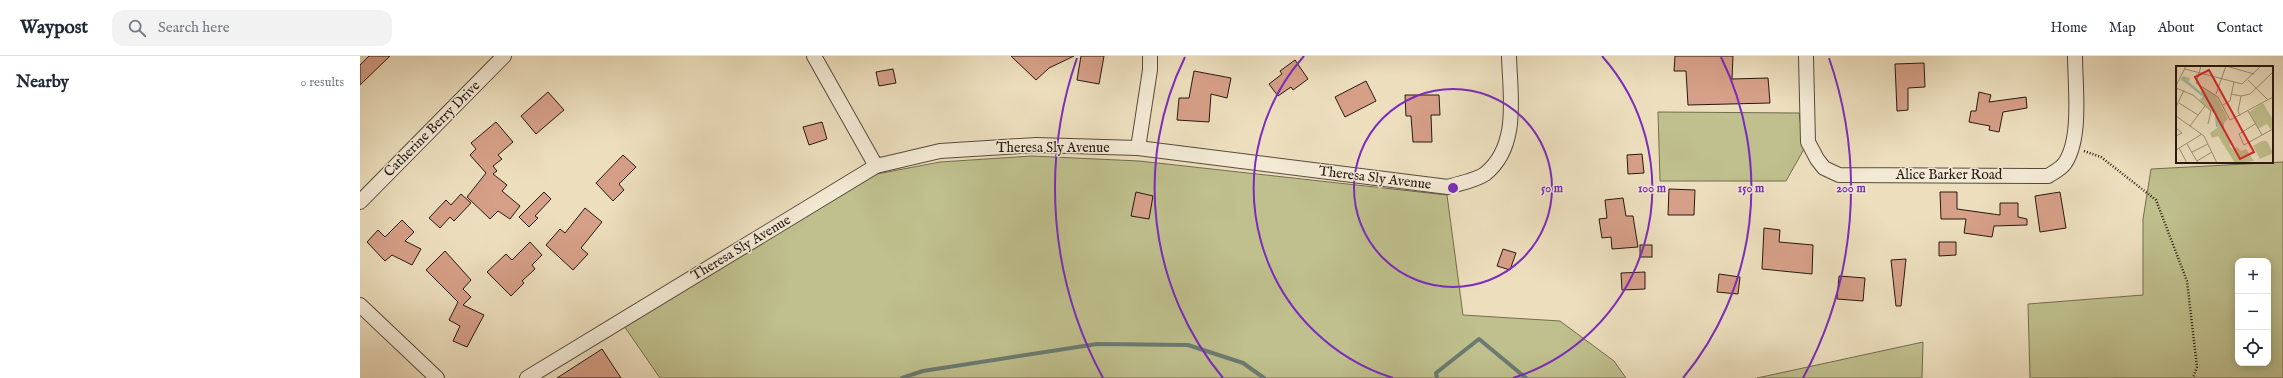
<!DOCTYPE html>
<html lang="en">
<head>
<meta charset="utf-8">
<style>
  body { margin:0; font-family:"IM FELL English",serif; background:#f2f2f3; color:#1f2937 }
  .controls { position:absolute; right:12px; bottom:12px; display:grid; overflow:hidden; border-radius:8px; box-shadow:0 2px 10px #0003 }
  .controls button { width:36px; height:36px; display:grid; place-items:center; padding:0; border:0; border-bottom:1px solid #e0e1e3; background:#fff; color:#1f2937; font:20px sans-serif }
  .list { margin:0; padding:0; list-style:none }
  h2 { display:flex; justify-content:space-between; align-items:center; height:52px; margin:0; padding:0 16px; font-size:17px }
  h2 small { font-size:13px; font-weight:400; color:#747a83 }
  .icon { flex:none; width:22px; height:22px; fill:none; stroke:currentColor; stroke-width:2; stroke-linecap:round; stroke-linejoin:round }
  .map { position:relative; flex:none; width:1923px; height:322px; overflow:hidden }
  header { display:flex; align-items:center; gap:24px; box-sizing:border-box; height:56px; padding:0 20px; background:#fff; border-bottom:1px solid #e0e1e3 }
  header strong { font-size:19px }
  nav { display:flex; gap:22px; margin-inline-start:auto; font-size:14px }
  .search { width:280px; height:36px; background:#f2f2f3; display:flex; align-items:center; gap:10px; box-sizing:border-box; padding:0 14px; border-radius:12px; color:#747a83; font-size:15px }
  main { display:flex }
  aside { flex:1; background:#fff }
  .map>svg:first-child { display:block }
  .green { fill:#bfc08d; stroke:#736c50; fill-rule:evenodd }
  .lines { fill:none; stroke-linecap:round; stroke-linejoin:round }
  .stream { stroke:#6b7b71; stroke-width:4 }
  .building { fill:#d6a088; stroke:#271812 }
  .minor-casing { stroke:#584a3d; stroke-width:16 }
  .path { stroke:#271812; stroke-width:2.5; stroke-dasharray:1 2; stroke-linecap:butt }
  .minor { stroke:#f3ead5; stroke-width:14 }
  .ring { fill:none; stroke:#7b2cbf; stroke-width:2 }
  .labels { text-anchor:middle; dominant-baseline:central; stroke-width:3; stroke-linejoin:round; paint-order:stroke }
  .street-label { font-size:14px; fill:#271812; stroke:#f3ead5 }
  .inset-river { fill:none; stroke:#99bdb1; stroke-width:2 }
  .inset-road { fill:none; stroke:#9e8f79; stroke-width:1 }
  .view { fill:#d62828; fill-opacity:0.15; stroke:#d62828; stroke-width:2 }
  .inset-edge { fill:none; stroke:#271812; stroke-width:2 }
  .centre { fill:#7b2cbf; stroke:#f3ead5; stroke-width:2 }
  .ring-label { font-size:12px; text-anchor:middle; font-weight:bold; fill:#7b2cbf; stroke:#f3ead5; stroke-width:3; stroke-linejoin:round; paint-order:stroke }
</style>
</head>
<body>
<header>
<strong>Waypost</strong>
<div class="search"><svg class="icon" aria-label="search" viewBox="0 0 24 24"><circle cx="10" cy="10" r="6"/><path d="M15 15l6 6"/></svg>Search here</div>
<nav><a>Home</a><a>Map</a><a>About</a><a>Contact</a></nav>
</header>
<main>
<aside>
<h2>Nearby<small>0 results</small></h2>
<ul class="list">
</ul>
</aside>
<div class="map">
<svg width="1923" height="322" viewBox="0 0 1923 322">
  <rect width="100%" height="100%" fill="#eddfbe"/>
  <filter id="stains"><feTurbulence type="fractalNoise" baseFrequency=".005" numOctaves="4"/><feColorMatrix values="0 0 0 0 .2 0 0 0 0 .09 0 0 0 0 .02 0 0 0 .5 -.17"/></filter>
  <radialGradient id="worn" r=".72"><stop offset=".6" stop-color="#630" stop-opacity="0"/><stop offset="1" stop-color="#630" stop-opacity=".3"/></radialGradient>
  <g class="green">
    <polygon points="1298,56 1439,57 1444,93 1426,125 1300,125"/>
    <polygon points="672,100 779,105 1087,139 1103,259 1200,265 1254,305 1266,322 300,322 264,270 517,118 580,106"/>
    <path d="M 1923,106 L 1923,322 L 1670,322 L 1668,248 L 1783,239 L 1783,163 L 1791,113 ZM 1878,205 L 1908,205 L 1908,307 L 1878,307 Z"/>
    <polygon points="1563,286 1562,322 1397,322"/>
  </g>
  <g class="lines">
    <g class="stream">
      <polyline points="542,322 563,315 737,288 828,289 883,307 904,322"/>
      <polyline points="1077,322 1076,317 1119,283 1166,322"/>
    </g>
  </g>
  <g class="building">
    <polygon points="9,0 30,0 0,29 0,9"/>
    <polygon points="651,0 714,0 689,12 676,24"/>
    <polygon points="721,0 744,0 739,28 717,24"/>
    <polygon points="1315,0 1373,0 1372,23 1408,22 1410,47 1328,49 1326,15 1314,15"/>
    <polygon points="935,4 948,23 933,34 931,31 918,40 909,28 922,18 920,15"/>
    <polygon points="1564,7 1565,31 1548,32 1548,54 1537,55 1535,8"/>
    <polygon points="533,13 536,27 519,30 516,16"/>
    <polygon points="834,15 871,22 867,42 851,38 849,66 817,64 819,42 829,42"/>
    <polygon points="1006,25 1016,45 985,61 975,41"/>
    <polygon points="188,36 204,54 176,78 161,60"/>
    <polygon points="1619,36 1631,39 1629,46 1666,41 1667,52 1643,56 1639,76 1629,74 1630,70 1609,66 1611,55 1616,55"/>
    <polygon points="1045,39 1079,39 1080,59 1071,59 1072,86 1053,86 1051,60 1046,60"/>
    <polygon points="136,66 153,86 138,99 142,103 133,110 137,115 133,118 147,129 142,135 160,150 150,163 138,155 130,163 107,141 126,117 110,99 116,93 111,87"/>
    <polygon points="462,66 467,83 449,89 443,71"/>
    <polygon points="1282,98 1284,117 1268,118 1267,99"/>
    <polygon points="263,99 276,111 259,128 264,134 253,145 236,127"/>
    <polygon points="1309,133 1335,134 1334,159 1308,159"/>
    <polygon points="184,136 191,143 175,160 178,162 169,171 159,161"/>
    <polygon points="776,136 793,140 789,163 771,160"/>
    <polygon points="1580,136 1597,136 1597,153 1640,159 1640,147 1658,147 1658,161 1667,163 1667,169 1634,170 1632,181 1604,177 1606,163 1581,163"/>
    <polygon points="1700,136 1706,172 1680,176 1675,140"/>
    <polygon points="101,138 111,147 94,165 90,161 80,172 69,162 86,144 91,149"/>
    <polygon points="1263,142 1266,160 1273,160 1278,191 1252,193 1251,181 1242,182 1239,163 1247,162 1245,144"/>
    <polygon points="225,152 242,166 221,192 228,198 213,214 186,189 200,173 205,177"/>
    <polygon points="42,164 54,176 45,185 61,193 52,209 32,199 25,205 7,186 18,174 25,181"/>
    <polygon points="1404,172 1420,174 1419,186 1453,189 1452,218 1402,213"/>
    <polygon points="170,186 182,199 172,209 175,213 162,225 164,227 151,240 127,216 146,198 152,204"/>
    <polygon points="1579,186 1596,186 1596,199 1579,200"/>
    <rect x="1280" y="189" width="12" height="12"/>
    <polygon points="1143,193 1156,197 1150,214 1137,210"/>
    <polygon points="85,195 111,224 103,233 111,241 103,249 124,259 107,291 93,285 100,270 89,264 98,246 66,214"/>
    <polygon points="1546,203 1541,250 1536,250 1531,204"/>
    <polygon points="1285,216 1285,233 1262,234 1261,217"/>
    <polygon points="1359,218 1380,221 1378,238 1357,236"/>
    <polygon points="1479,220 1505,222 1503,245 1477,243"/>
    <polygon points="242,293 261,322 197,322"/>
  </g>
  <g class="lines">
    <g class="minor-casing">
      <g id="minor">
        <polyline points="454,0 516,110"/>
        <path d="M 1446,0 L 1448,86 L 1457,103 L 1464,112 L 1479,119 L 1688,120 C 1694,116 1701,113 1705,107 C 1722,82 1715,29 1715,0"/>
        <polyline points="778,92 790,14 790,0"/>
        <polyline points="0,146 144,0"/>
        <polyline points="0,249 77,322"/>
        <path d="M 167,322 L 516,110 L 580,95 L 676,89 L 778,92 L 1088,131 C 1099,127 1115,125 1125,118 C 1160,90 1150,39 1149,0"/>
      </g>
    </g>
    <polyline class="path" points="1724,95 1741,101 1796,144 1827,225 1837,311 1833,322"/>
    <use href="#minor" class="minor"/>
  </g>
  <g class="ring">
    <circle cx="1093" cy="132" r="99"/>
    <path d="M1033 322A199 199 0 0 1 944 0M1242 0A199 199 0 0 1 1153 322"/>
    <path d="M863 322A298 298 0 0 1 825 1M1361 1A298 298 0 0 1 1323 322"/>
    <path d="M743 322A398 398 0 0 1 717 2M1469 2A398 398 0 0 1 1443 322"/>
  </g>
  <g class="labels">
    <g class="street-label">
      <text transform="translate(72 73) rotate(-45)">Catherine Berry Drive</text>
      <text x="693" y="92">Theresa Sly Avenue</text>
      <text x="1589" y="119">Alice Barker Road</text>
      <text transform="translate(1015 122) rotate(7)">Theresa Sly Avenue</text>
      <text transform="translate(381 192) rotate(-31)">Theresa Sly Avenue</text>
    </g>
  </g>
  <g transform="translate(1816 10)">
    <rect width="97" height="97" fill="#eddfbe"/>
    <path d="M 7,10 L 14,12 L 13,16 L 21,23 L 25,26 L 27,21 L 40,29 L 52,53 L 48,57 L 48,67 L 57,77 L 53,80 L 57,83 L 61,81 L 65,85 L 70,83 L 78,95 L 59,97 L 42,70 L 36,72 L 34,67 L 45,59 L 40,61 L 39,48 L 23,34 L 28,30 L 5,14 ZM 87,37 L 97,54 L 95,64 L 91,58 L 82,63 L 73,46 ZM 86,75 L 91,75 L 97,87 L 84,93 L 77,80 Z" fill="#bfc08d"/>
    <path class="inset-river" d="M 6,12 L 33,35 L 40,46 L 41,60 L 47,58 L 46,63"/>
    <path class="inset-road" d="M 25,0 L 20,17 L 42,31 L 54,54 L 97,31M 50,0 L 78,8M 9,3 L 66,18 L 85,0M 72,14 L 92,34M 0,20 L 10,0M 0,22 L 17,29 L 35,45 L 32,58M 40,28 L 50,0M 55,28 L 65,30 L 74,28 L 97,6M 3,37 L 22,49M 47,39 L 54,35 L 58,16M 0,41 L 8,24M 72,45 L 86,69M 0,50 L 28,70 L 41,97M 64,50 L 62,45 L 65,30M 79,58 L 63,68 L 68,79 L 97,63M 14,60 L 29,40M 0,62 L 6,67 L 0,70M 11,78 L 22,97M 3,82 L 11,97M 0,84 L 26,68M 16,86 L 32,78M 21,95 L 36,86"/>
    <path class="view" d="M 33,4 L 78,86 L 64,93 L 19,11 Z"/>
    <rect width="97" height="97" class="inset-edge"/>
  </g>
  <circle cx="1093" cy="132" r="6" class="centre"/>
  <g class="ring-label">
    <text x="1192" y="136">50 m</text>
    <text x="1292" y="136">100 m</text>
    <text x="1391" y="136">150 m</text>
    <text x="1491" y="136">200 m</text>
  </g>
  <rect width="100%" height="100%" filter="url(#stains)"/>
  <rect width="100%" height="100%" fill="url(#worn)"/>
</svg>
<div class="controls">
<button>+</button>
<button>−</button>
<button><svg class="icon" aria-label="locate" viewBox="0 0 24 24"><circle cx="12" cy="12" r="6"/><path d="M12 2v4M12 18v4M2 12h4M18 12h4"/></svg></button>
</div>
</div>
</main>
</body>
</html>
